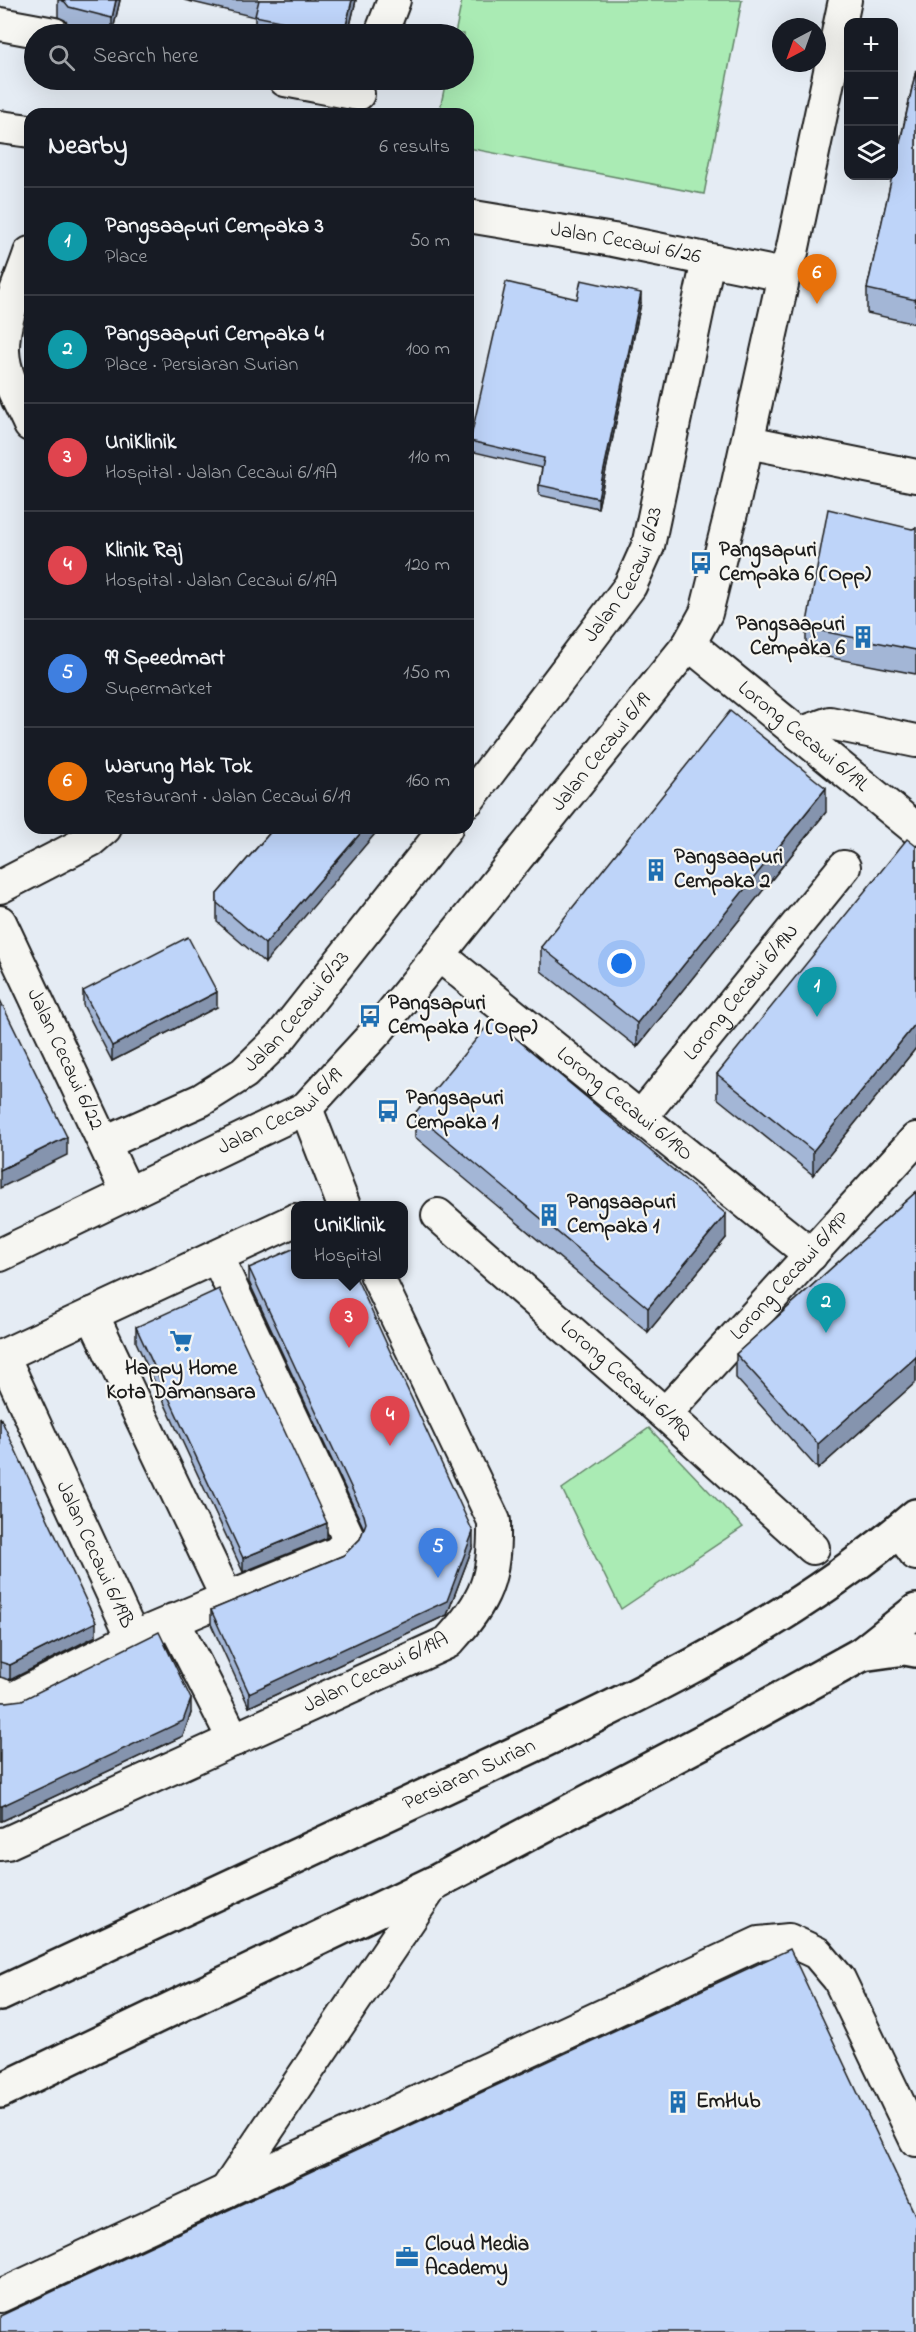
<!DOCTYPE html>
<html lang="en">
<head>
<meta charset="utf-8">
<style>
  body { margin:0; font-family:"Indie Flower",sans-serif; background:#242831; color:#f1f3f6 }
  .controls { position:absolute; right:18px; top:18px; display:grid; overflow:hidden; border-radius:12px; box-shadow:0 6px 24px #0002 }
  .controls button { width:54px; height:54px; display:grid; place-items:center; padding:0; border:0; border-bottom:2px solid #363941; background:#171b24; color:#f1f3f6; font:30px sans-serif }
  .compass { position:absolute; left:772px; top:18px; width:54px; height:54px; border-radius:50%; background:#171b24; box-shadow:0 6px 24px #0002; rotate:221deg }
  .you { position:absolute; left:622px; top:964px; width:21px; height:21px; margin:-15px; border:4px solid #fff; border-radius:50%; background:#1a73e8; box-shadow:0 0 0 9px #1a73e833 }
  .badge { display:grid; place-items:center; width:39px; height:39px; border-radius:50%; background:#b45309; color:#fff; font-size:20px; font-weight:700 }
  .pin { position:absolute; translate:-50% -50px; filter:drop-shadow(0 2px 3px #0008) }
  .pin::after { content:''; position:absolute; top:32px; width:21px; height:18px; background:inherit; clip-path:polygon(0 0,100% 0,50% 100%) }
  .popup { position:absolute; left:291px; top:1201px; width:117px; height:78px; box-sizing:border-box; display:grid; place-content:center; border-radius:12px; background:#171b24; filter:drop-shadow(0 2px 4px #0005); font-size:20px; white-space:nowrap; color:#9ea1a6 }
  .popup b { font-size:22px; color:#f1f3f6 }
  .popup::after { content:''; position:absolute; left:50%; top:100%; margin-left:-12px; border:12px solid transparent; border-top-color:#171b24 }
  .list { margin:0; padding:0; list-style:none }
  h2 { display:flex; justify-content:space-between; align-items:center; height:78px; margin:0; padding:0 24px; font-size:26px }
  h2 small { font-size:20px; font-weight:400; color:#9ea1a6 }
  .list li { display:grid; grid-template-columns:39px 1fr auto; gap:18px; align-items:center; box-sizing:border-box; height:108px; padding:0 24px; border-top:2px solid #363941 }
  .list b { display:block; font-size:22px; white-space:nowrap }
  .list p { margin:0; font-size:20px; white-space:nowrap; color:#9ea1a6 }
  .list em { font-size:20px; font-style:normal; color:#9ea1a6 }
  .icon { flex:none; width:33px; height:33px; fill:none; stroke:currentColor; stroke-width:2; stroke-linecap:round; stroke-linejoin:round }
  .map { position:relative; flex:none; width:916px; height:2332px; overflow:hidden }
  .search { position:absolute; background:#171b24; box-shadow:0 6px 24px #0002; left:24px; top:24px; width:450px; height:66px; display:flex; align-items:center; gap:15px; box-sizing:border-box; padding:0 21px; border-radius:33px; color:#9ea1a6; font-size:22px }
  .panel { position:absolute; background:#171b24; box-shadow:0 6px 24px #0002; left:24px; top:108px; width:450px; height:726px; border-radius:18px }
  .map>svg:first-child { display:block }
  .green { fill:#aaebb4; stroke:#638468; stroke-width:1.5 }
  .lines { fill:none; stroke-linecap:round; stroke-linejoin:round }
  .minor-casing { stroke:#1c1c1c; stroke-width:36 }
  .major-casing { stroke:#1c1c1c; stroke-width:38 }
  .minor { stroke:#f6f6f2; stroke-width:32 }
  .major { stroke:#f6f6f2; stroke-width:33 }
  .wall { fill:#a3b6d6; stroke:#1c1c1c; stroke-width:1.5 }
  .shaded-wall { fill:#8594ae; stroke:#1c1c1c; stroke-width:1.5 }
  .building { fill:#bed4f9; stroke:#1c1c1c; stroke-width:1.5 }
  .labels { text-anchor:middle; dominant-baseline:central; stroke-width:4.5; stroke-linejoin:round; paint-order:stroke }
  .street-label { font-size:21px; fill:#1c1c1c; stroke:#f6f6f2 }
  .poi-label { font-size:21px; font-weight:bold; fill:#1c1c1c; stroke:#f6f6f2; text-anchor:start }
</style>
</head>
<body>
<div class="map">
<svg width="916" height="2332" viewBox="0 0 916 2332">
  <rect width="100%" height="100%" fill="#e5ecf4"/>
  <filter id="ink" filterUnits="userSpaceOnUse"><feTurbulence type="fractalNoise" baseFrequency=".0167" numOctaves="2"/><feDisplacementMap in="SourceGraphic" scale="12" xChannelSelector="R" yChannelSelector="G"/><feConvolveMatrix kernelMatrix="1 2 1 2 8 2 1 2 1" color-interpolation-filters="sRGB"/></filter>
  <g filter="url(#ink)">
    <g class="green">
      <polygon points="462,0 742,0 704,194 468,148 468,114 439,114 446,80 464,80 464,34 455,34"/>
      <polygon points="649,1428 743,1527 621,1609 562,1489"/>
    </g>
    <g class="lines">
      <g class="minor-casing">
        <g id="minor">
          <polyline points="0,24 54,34"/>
          <polyline points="381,34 394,0"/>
          <polyline points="285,80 358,94"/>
          <polyline points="0,127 30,131"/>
          <path id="s1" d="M 468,216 L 613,240 L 784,275"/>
          <path d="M 30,253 C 20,284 2,318 3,351 C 4,377 20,402 30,425"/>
          <polyline points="748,442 916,476"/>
          <path id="s2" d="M 689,644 L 916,829"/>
          <polyline points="799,734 830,723 916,741"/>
          <path id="s3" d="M 468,800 L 630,586 L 648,546 L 708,260"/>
          <polyline points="0,887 91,840 105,828"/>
          <path id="s4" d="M 0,922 L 128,1194"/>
          <path id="s5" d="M 439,955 L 811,1255"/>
          <polyline points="306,1108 344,1206"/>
          <path id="s6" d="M 641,1117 L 844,867"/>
          <path id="s7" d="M 105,1143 L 201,1100 L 244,1073 L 280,1038 L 446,828"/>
          <path id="s8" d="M 438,1215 L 665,1414 L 813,1548"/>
          <path id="s9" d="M 0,1255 L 306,1108 L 378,1030 L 689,644 L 706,613 L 735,497 L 784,275 L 792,252 L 845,0"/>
          <polyline points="217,1257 348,1537 344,1546 337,1553 227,1598"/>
          <path id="s10" d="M 3,1356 L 133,1638 L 227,1598 L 92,1314"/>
          <polyline points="0,1357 295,1220"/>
          <path id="s11" d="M 665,1414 L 916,1139"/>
          <polyline points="899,1531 916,1554"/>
          <polyline points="173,1620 234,1740"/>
          <polyline points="0,1694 4,1699 14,1698 133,1638"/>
          <path d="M 0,1844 L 7,1843 L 448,1642 C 487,1600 495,1578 494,1521 L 376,1274"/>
          <polyline points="226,2191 434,1883"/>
          <polyline points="0,2296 759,1943 789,1940 817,1953 839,1979 916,2140"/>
        </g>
      </g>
      <g class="major-casing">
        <g id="major">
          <polyline points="862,1654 905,1648 916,1650"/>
          <path id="s12" d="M 0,1994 C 151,1924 302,1853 453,1783 C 614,1707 781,1633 916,1516"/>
          <polyline points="0,2091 434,1883 715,1735 862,1654 916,1611"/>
        </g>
      </g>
      <use href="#minor" class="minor"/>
      <use href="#major" class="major"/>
    </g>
    <g class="wall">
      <polygon points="58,0 120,0 112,34 106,34 69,25 65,20 58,17"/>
      <polygon points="184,0 356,0 348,34 255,34 255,17"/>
      <polygon points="916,70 916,324 867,313 867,289"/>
      <polygon points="577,299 641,303 598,508 539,495 539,485 542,468 470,451 470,441"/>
      <polygon points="916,528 916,674 806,653 806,628 912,529"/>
      <polygon points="826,812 637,1047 541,971 541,947"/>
      <polygon points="274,828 265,963 217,922 217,894"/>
      <polygon points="916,846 916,1048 813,1175 717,1098 717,1074"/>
      <polygon points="83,991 217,1007 112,1061 83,1005"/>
      <polygon points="415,1113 726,1238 648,1332 415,1137"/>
      <polygon points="916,1192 916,1382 818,1469 736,1378 736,1354"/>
      <polygon points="249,1268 473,1546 447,1615 249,1707 211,1624 211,1610 344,1555 360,1539 364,1529 249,1282"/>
      <polygon points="136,1327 327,1538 243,1572 136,1342"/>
      <polygon points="0,1417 96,1636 10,1680 0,1677"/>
      <polygon points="0,1702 6,1702 191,1713 183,1736 2,1821 0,1821"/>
    </g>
    <g class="shaded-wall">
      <polygon points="116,0 120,0 112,34 112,18"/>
      <polygon points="352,0 356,0 348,34 344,34"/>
      <polygon points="641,293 641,303 598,508 598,498"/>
      <polygon points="826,788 826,812 637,1047 637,1023"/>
      <polygon points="365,828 380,828 265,963 265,944"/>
      <polygon points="217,992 217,1007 112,1061 112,1046"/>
      <polygon points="916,1023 916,1048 813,1175 813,1151"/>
      <polygon points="67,1137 67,1155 0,1188 0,1170"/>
      <polygon points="726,1214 726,1238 648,1332 648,1308"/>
      <polygon points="916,1357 916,1382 818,1469 818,1444"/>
      <polygon points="327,1523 327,1538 243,1572 243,1558"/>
      <polygon points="473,1532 473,1546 447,1615 249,1707 249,1693"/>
      <polygon points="96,1622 96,1636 10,1680 10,1665"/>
      <polygon points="191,1699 191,1713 183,1736 2,1821 2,1806"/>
    </g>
    <g class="building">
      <polygon points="61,0 116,0 112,18 69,7 65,2"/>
      <polygon points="258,0 352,0 344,34 255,16 259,0"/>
      <polygon points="916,70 916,300 867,289 892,176 894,176 894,170"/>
      <polygon points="581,280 641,293 598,498 539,485 544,458 470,441 506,282 577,299"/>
      <polygon points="828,509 912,529 916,528 916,650 806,628"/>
      <polygon points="730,711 826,788 637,1023 541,947"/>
      <polygon points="274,828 365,828 265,944 217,903 217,894"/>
      <polygon points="907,839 916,846 916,1023 813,1151 717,1074"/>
      <polygon points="188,937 217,992 112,1046 83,991"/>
      <polygon points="0,1000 67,1137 0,1170"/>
      <polygon points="493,1019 726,1214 648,1308 415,1113"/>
      <polygon points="916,1192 916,1357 818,1444 736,1354"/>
      <polygon points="295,1248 295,1275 355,1275 473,1532 447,1601 249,1693 211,1610 344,1555 360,1539 366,1523 364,1515 249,1268"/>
      <polygon points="219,1289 327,1523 243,1558 136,1327"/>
      <polygon points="0,1417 96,1622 10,1665 0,1662"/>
      <polygon points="159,1632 191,1699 183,1721 2,1806 0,1806 0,1702 6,1702 22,1700"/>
      <polygon points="790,1949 916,2217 916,2332 0,2332 0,2316"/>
    </g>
  </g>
  <defs>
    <g id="bus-bare" transform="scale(1.8)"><path d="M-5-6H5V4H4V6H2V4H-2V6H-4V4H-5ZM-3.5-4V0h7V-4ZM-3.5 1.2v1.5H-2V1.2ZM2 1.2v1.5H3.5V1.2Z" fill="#1f6fb2" stroke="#f6f6f2" stroke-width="2.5" paint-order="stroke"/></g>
    <g id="building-bare" transform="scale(1.8)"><path d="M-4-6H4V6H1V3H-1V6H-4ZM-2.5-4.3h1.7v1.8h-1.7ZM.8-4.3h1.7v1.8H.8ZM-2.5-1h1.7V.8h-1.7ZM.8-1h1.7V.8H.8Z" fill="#1f6fb2" stroke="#f6f6f2" stroke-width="2.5" paint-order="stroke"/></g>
    <g id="supermarket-bare" transform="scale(1.8)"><path d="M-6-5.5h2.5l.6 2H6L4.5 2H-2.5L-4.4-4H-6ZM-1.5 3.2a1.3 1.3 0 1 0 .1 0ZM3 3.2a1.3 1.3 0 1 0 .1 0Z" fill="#1f6fb2" stroke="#f6f6f2" stroke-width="2.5" paint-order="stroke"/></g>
    <g id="office-bare" transform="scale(1.8)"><path d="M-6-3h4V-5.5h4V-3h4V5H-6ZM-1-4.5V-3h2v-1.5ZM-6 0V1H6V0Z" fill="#1f6fb2" stroke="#f6f6f2" stroke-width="2.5" paint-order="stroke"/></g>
  </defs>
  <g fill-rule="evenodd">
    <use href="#bus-bare" x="701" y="563"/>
    <use href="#building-bare" x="863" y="637"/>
    <use href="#building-bare" x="656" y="870"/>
    <use href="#bus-bare" x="370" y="1016"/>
    <use href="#bus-bare" x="388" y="1111"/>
    <use href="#building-bare" x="549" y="1215"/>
    <use href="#supermarket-bare" x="181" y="1341"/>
    <use href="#building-bare" x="678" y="2102"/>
    <use href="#office-bare" x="407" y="2257"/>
  </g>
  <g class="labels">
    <g class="street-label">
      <text stroke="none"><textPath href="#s1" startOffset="160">Jalan Cecawi 6/26</textPath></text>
      <text stroke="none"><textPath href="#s3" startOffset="276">Jalan Cecawi 6/23</textPath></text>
      <text stroke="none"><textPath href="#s2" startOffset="147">Lorong Cecawi 6/19L</textPath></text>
      <text stroke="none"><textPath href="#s9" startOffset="802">Jalan Cecawi 6/19</textPath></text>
      <text stroke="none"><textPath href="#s6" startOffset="160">Lorong Cecawi 6/19N</textPath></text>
      <text stroke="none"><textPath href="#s7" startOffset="237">Jalan Cecawi 6/23</textPath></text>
      <text stroke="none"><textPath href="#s4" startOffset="152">Jalan Cecawi 6/22</textPath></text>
      <text stroke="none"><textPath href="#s5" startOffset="238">Lorong Cecawi 6/19O</textPath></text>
      <text stroke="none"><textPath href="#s9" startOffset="316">Jalan Cecawi 6/19</textPath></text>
      <text stroke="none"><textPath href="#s11" startOffset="186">Lorong Cecawi 6/19P</textPath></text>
      <text stroke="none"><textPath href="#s8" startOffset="250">Lorong Cecawi 6/19Q</textPath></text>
      <text stroke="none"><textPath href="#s10" startOffset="219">Jalan Cecawi 6/19B</textPath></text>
      <text transform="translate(376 1673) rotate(-26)">Jalan Cecawi 6/19A</text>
      <text stroke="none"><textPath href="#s12" startOffset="518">Persiaran Surian</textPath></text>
    </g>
    <g class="poi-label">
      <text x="719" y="551">Pangsapuri<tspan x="719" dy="24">Cempaka 6 (Opp)</tspan></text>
      <text x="845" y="625" text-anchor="end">Pangsaapuri<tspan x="845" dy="24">Cempaka 6</tspan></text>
      <text x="674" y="858">Pangsaapuri<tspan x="674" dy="24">Cempaka 2</tspan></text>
      <text x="388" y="1004">Pangsapuri<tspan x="388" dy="24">Cempaka 1 (Opp)</tspan></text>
      <text x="406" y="1099">Pangsapuri<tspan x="406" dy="24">Cempaka 1</tspan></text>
      <text x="567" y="1203">Pangsaapuri<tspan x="567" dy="24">Cempaka 1</tspan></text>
      <text x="181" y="1369" text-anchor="middle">Happy Home<tspan x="181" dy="24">Kota Damansara</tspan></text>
      <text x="696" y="2102">EmHub</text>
      <text x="425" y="2245">Cloud Media<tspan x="425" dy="24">Academy</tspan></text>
    </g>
  </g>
</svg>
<div class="controls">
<button>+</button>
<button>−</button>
<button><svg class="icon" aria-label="layers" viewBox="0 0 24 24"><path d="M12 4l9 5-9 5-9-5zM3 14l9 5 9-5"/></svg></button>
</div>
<svg class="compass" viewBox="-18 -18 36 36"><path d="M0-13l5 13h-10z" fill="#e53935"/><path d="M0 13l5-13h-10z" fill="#9ea1a6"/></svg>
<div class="you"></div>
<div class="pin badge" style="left:817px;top:1017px;background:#0f9aa8">1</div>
<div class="pin badge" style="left:826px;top:1333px;background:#0f9aa8">2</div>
<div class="pin badge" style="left:349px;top:1348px;background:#e0444e">3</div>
<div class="popup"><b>UniKlinik</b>Hospital</div>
<div class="pin badge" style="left:390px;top:1446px;background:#e0444e">4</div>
<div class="pin badge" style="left:438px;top:1578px;background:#3f7fe0">5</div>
<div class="pin badge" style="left:817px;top:304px;background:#e8710a">6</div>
<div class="search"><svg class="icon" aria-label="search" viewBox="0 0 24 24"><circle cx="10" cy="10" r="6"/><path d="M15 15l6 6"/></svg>Search here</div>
<section class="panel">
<h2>Nearby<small>6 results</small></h2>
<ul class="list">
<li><span class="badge" style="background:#0f9aa8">1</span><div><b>Pangsaapuri Cempaka 3</b><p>Place</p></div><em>50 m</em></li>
<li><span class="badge" style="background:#0f9aa8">2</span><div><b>Pangsaapuri Cempaka 4</b><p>Place · Persiaran Surian</p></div><em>100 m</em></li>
<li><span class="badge" style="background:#e0444e">3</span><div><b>UniKlinik</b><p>Hospital · Jalan Cecawi 6/19A</p></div><em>110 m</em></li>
<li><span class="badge" style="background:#e0444e">4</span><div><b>Klinik Raj</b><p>Hospital · Jalan Cecawi 6/19A</p></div><em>120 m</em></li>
<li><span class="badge" style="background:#3f7fe0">5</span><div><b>99 Speedmart</b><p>Supermarket</p></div><em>150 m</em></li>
<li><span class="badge" style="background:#e8710a">6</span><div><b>Warung Mak Tok</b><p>Restaurant · Jalan Cecawi 6/19</p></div><em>160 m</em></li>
</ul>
</section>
</div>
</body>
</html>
